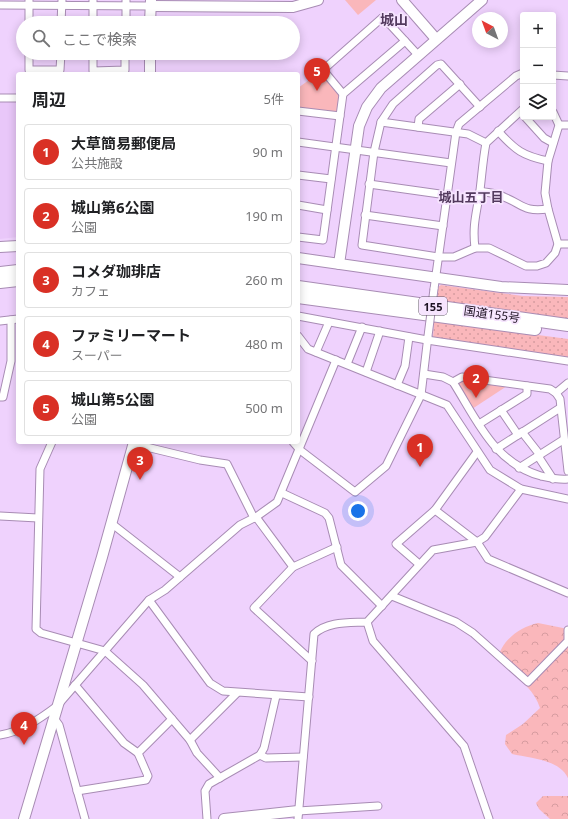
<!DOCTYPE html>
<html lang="ja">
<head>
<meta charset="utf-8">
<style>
  body { margin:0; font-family:"Noto Sans","Noto Sans JP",sans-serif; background:#f6f6f6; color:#202124 }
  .controls { position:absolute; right:12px; top:12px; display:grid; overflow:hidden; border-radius:4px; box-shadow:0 2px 10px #0003 }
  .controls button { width:36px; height:36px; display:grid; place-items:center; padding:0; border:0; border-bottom:1px solid #e0e0e0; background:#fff; color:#202124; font:20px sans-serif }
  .compass { position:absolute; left:472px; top:12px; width:36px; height:36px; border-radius:50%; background:#fff; box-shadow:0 2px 10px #0003; rotate:319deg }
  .you { position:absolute; left:358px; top:511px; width:14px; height:14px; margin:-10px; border:3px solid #fff; border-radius:50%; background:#1a73e8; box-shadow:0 0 0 6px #1a73e833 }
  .badge { display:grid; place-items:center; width:26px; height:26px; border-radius:50%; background:#d93025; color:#fff; font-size:13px; font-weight:700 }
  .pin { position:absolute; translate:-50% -33px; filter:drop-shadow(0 1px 2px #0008) }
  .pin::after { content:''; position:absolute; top:21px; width:14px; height:12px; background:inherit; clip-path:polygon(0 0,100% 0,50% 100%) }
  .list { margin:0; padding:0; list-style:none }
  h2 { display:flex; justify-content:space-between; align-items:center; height:52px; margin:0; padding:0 16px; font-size:17px }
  h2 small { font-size:13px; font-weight:400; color:#757577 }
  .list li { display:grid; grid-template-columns:26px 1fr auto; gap:12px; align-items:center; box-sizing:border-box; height:56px; margin:0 8px 8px; padding:0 8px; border:1px solid #e0e0e0; border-radius:4px }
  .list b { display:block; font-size:15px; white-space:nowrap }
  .list p { margin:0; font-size:13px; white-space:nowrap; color:#757577 }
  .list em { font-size:13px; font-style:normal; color:#757577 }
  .icon { flex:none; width:22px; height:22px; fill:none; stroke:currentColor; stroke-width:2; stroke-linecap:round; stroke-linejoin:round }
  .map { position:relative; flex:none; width:568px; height:819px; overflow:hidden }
  .search { position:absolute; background:#fff; box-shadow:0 2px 10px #0003; left:16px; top:16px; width:284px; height:44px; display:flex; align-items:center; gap:10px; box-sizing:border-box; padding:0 14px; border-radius:22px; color:#757577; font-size:15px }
  .panel { position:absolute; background:#fff; box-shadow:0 2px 10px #0003; left:16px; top:72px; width:284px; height:372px; border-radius:4px }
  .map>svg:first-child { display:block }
  .built { fill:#e9c7f9 }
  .grass { fill:url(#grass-dots) }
  .forest { fill:url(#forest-crowns) }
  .park { fill:#fab7bb }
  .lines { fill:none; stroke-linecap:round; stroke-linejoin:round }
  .street-casing { stroke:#a88cb4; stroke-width:9 }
  .secondary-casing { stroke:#a88cb4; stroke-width:12 }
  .highway-casing { stroke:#a88cb4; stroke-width:14 }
  .street { stroke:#fff; stroke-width:7 }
  .secondary { stroke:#fff; stroke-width:10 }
  .highway { stroke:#fff; stroke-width:12 }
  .street-bridge-casing { stroke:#a88cb4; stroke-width:9; stroke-linecap:butt }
  .street-bridge { stroke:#fff; stroke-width:7 }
  .labels { text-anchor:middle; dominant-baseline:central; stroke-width:3.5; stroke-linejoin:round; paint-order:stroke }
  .shield { fill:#f6e4fe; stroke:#5f5265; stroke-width:1 }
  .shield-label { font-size:11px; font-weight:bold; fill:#1e1323 }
  .street-label { font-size:12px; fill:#1e1323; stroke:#f6e4fe }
  .neighbourhood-label { font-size:13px; font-weight:bold; fill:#52395d; stroke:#f6e4fe }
  .quarter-label { font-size:14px; font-weight:bold; fill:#52395d; stroke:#f6e4fe }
</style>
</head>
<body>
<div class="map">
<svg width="568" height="819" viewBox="0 0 568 819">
  <defs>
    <pattern id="grass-dots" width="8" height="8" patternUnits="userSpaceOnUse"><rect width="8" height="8" fill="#fab7bb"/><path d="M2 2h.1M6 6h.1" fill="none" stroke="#d69ca0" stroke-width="1.8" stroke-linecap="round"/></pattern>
    <pattern id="forest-crowns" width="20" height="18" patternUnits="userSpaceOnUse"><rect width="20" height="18" fill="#fab7bb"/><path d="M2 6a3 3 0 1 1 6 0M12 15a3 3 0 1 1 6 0" fill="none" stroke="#d69ca0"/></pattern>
  </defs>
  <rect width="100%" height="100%" fill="#efd2fd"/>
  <polygon class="built" points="0,101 18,101 18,237 0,239"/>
  <g class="grass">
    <polygon points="441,285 523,296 568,297 568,319 437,301 438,287"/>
    <polygon points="434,321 568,339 568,358 433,338"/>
  </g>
  <g class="forest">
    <path d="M 538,623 L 568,629 L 568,778 C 559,759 529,758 512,754 L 505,744 L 506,735 L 523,724 L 540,708 C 534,688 513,674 498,660 C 500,641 520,627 538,623 Z"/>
    <polygon points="543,796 568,796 568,819 550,819 539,809 536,803"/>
  </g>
  <g class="park">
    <polygon points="345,0 376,0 358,15"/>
    <polygon points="320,72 340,95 339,113 298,108 298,88"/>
    <polygon points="461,380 507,386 472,409 458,385"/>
  </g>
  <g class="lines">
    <g class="street-casing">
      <g id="street">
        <polyline points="0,5 151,6"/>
        <polyline points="29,23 29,0"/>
        <polyline points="61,23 62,0"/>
        <polyline points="93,23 93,0"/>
        <polyline points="126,23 126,0"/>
        <polyline points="29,53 29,70 60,70 61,53"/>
        <polyline points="93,53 93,71 125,70 125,53"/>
        <polyline points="553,75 568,76"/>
        <polyline points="343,94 323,70 383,17 418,55"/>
        <polyline points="0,98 18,98"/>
        <polyline points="480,107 441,64 437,65 393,104 381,122 374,152 362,245 438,257 454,257 475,248 489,248 526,266 537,266 546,263 555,253 558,244 548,209 545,193 548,161 559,125 553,112"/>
        <polyline points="298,111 340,116"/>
        <polyline points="525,117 544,138 553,143"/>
        <polyline points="381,122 468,134 486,143"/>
        <polyline points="559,125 568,125"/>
        <polyline points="418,127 419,119 460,84"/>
        <path d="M 498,131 C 515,150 523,156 548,161"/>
        <polyline points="298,142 451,163"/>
        <polyline points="298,175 331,179"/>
        <polyline points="369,184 447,195"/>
        <path d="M 480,191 C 488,193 497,193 504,197 C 524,205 523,212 548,209"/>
        <polyline points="298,205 327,210"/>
        <polyline points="365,215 443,226"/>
        <polyline points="298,237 323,240 343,94 405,41"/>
        <polyline points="558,244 568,244"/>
        <path d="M 475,248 C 472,224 477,212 480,190 C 482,174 483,159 486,143 L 523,109"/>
        <polyline points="434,289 456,132 459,124 516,76 523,73"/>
        <polyline points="298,316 427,340 568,361"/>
        <polyline points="0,321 18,319"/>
        <polyline points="298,336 308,349 447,405 490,470 521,489 568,499"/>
        <polyline points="316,352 329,322"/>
        <polyline points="347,364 362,327"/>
        <polyline points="366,372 380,331"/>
        <path d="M 424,374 L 443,377 L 453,382 C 477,420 494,463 541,476 C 550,478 558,480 568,479"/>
        <polyline points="453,382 462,377 550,389 556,393 560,399 568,471"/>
        <polyline points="397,385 405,366 409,337"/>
        <polyline points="556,393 568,383"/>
        <polyline points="421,395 428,336"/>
        <polyline points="0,397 3,397 11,361 11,320"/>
        <polyline points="501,410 518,435"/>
        <polyline points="479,424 527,394 527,386"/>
        <polyline points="522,432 540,455"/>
        <polyline points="52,442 40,469 36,629 41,633 105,651 143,685 190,740 197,753 220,778"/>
        <polyline points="293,442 300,450 355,492 386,466 421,395"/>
        <polyline points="134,444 200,460 227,464 254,518"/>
        <polyline points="496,449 560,408"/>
        <polyline points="538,456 553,479"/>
        <polyline points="519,468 563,440"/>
        <polyline points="282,493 325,513 329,518 341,565 382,606"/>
        <polyline points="435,510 477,542 488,559 568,593"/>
        <polyline points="0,516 38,518"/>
        <polyline points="256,517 293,567"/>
        <polyline points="111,523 180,577"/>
        <polyline points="419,564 396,544 435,510 477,452"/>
        <polyline points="392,596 456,622 473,633 528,682 568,641 568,630"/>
        <polyline points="149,600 210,683 223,691 309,697"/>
        <polyline points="367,622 373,641 464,746 489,819"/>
        <polyline points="312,661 254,608 293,567 337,547"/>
        <polyline points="75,685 124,743 138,753"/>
        <polyline points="54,718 59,725 85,819"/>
        <path d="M 0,735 C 21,732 41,718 57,706 L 149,600 L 165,590 L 240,525 L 256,517 L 277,502 L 336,360"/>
        <polyline points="190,740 237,693"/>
        <polyline points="260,755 266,758 303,757"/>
        <polyline points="77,791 146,780 148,776 138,753 172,719"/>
        <polyline points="298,811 378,806"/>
        <polyline points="207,819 205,791 209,784 260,755 264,748 276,696"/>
        <path d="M 298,819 L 314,634 C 328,621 349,623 367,622 L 433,550 L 477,542 L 485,537 L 521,489"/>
      </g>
    </g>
    <g class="secondary-casing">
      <g id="secondary">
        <polyline points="402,0 436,39"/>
        <polyline points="151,6 293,7 318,0"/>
        <polyline points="150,23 151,0"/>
        <polyline points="150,74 150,53"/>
        <polyline points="0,247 18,246"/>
        <polyline points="298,258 501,287 568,290"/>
        <polyline points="339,264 359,126 367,107 381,88 482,0"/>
        <polyline points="24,819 102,557 134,442"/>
        <polyline points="224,819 298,811"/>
      </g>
    </g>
    <g class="highway-casing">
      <g id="highway">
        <polyline points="0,273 18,271"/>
        <polyline points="0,282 18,280"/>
        <polyline points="298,287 568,325"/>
        <polyline points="298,297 535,329"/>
      </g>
    </g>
    <use href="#street" class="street"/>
    <use href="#secondary" class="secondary"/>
    <use href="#highway" class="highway"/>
    <g class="street-bridge-casing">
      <polyline id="street-bridge" points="428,336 434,289"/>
    </g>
    <use href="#street-bridge" class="street-bridge"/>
  </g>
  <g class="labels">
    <rect class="shield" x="419" y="297" width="28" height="18" rx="3"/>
    <g class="shield-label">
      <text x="433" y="306">155</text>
    </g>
    <g class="street-label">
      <text transform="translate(492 314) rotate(8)">国道155号</text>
    </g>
    <g class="neighbourhood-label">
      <text x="471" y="197">城山五丁目</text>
    </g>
    <g class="quarter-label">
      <text x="394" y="19">城山</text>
    </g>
  </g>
</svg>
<div class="controls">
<button>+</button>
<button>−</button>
<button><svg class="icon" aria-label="layers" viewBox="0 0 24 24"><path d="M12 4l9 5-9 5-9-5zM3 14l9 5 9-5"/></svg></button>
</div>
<svg class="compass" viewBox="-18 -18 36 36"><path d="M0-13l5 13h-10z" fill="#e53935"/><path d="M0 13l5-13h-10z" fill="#757577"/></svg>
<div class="you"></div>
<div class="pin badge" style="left:420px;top:467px">1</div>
<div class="pin badge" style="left:476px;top:398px">2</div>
<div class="pin badge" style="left:140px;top:480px">3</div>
<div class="pin badge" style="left:24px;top:745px">4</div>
<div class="pin badge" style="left:317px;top:91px">5</div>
<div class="search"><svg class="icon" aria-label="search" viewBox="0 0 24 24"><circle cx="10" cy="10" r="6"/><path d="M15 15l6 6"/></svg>ここで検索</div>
<section class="panel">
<h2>周辺<small>5件</small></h2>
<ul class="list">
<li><span class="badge">1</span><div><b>大草簡易郵便局</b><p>公共施設</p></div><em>90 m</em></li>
<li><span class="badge">2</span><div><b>城山第6公園</b><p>公園</p></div><em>190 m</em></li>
<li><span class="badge">3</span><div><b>コメダ珈琲店</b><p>カフェ</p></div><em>260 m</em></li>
<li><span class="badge">4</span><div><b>ファミリーマート</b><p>スーパー</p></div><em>480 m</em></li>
<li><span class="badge">5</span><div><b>城山第5公園</b><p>公園</p></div><em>500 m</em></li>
</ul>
</section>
</div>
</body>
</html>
